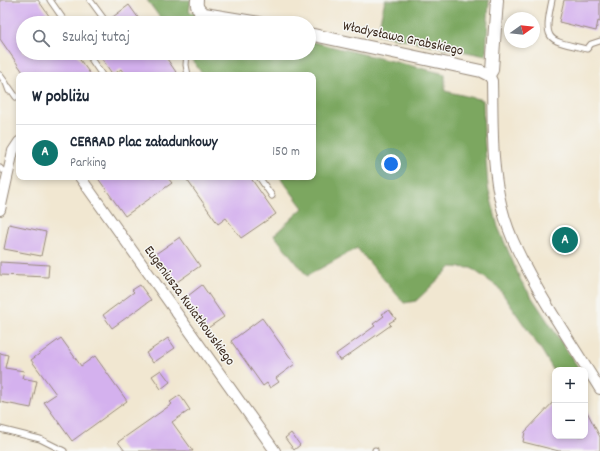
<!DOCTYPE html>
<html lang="pl">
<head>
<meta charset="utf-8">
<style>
  body { margin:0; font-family:Dekko,sans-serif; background:#f2f2f3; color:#1f2937 }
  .controls { position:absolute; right:12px; bottom:12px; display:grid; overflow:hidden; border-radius:8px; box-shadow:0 2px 6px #0003 }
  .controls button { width:36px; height:36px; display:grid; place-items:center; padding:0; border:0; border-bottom:1px solid #e0e1e3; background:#fff; color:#1f2937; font:20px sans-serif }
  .compass { position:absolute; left:504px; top:12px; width:36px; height:36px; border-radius:50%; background:#fff; box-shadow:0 2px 6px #0003; rotate:75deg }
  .you { position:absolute; left:391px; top:164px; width:14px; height:14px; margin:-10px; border:3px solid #fff; border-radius:50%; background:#1a73e8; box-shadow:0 0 0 6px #1a73e833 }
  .badge { display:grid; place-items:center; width:26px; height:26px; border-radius:50%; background:#0f766e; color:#fff; font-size:13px; font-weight:700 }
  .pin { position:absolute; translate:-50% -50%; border:2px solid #fff; box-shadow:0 1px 4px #0006 }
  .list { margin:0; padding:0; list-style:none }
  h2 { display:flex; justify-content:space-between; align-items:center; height:52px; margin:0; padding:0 16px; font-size:17px }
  h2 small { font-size:13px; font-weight:400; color:#747a83 }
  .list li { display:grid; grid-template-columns:26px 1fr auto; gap:12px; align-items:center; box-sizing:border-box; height:56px; padding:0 16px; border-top:1px solid #e0e1e3 }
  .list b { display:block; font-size:15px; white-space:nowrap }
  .list p { margin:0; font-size:13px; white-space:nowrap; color:#747a83 }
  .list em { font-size:13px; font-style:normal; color:#747a83 }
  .icon { flex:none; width:22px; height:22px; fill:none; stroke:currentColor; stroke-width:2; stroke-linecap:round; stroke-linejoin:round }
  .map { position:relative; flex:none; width:600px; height:451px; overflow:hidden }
  .search { position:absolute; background:#fff; box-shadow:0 2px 6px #0003; left:16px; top:16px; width:300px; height:44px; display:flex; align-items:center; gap:10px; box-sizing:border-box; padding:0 14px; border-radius:22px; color:#747a83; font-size:15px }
  .panel { position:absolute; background:#fff; box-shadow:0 2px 6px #0003; left:16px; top:72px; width:300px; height:108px; border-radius:8px }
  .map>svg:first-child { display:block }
  .forest { fill:#7ba760; stroke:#5b683f }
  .building { fill:#d4b1ee }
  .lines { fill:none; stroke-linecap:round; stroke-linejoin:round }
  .service-casing { stroke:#968878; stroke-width:7 }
  .minor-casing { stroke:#968878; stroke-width:12 }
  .tertiary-casing { stroke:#968878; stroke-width:14 }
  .service { stroke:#fff; stroke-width:5 }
  .minor { stroke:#fff; stroke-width:10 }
  .tertiary { stroke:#fff; stroke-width:12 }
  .labels { text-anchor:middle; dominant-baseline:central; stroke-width:3; stroke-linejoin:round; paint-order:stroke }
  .street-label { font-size:14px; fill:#3b2a1e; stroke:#f6f6f2 }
</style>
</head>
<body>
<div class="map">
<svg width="600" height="451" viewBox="0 0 600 451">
  <rect width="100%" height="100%" fill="#f6f6f2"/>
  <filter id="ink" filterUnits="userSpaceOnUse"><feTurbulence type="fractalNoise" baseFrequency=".025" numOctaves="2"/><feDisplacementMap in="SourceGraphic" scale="8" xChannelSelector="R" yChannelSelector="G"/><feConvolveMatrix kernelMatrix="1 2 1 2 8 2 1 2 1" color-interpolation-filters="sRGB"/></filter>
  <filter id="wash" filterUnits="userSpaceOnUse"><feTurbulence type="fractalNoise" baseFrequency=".012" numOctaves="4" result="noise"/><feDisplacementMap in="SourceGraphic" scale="16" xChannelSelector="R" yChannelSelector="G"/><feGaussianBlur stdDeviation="0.9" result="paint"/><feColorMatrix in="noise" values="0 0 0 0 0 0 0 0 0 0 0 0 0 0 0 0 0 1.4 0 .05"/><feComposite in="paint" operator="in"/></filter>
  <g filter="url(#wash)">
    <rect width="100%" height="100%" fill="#f1e7d1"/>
    <g class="forest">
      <polygon points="147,0 191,0 189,12 235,23 164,23"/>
      <polygon points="385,0 489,0 486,56 377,34"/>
      <polygon points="309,41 445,74 445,91 483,100 484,134 488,187 498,227 521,281 580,370 555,370 555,373 542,351 498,287 471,268 451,267 416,301 404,303 357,248 307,276 274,235 303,208 280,177 313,177 313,75 203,75 187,53 309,53"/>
    </g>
    <g id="blocks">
      <g class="building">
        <polygon points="0,0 38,0 54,23 23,23 23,53 75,53 91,75 25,75 0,39"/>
        <polygon points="564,0 600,0 600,22 598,21 596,31 559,22"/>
        <polygon points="129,5 142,23 104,23 106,22"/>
        <polygon points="98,53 163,53 178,75 125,75 121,69 113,75"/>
        <polygon points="97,177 167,177 172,183 125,216"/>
        <polygon points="185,177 250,177 276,214 241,238 226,218 218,224"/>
        <polygon points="9,224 46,232 41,256 4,249"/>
        <polygon points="180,237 200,266 174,284 154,255"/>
        <polygon points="0,262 49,265 48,277 0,275"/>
        <polygon points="140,285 151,300 112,328 103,315 134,292 132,290"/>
        <polygon points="202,285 224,317 205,330 184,299"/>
        <polygon points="389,310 396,319 389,323 391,325 340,361 336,354 375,326 373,324 384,316 382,314"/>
        <polygon points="262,318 295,364 276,378 279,382 270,388 267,383 263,386 231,341"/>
        <polygon points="61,338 81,366 95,356 127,401 72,441 44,402 56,394 31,360"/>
        <polygon points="168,338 175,348 153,363 146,353"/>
        <polygon points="0,353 8,355 5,368 24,371 22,378 37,381 31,408 0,402"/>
        <polygon points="161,370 170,382 161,389 152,376"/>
        <polygon points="180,395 190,410 172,422 193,451 125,451 118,442 172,404 170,402"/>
        <polygon points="555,400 555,436 585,436 585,408 600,437 600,451 559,451 523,442 525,432"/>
        <polygon points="291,433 300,445 294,450 285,438"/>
      </g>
    </g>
  </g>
  <g filter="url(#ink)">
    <use href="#blocks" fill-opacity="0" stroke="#968878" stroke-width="1"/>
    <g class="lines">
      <g class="service-casing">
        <g id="service">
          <polyline points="50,0 66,23"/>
          <polyline points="90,0 104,19"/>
          <path d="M 552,0 C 543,42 547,40 587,49 L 591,44 L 600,41"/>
          <polyline points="192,23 199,11"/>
          <polyline points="87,53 102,75"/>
          <polyline points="187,53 186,65 188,75"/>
          <polyline points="0,75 6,83 9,91"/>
          <polyline points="9,87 16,97"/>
          <polyline points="0,168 2,170"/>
          <polyline points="259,177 272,196"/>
          <polyline points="0,429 40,439 64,451"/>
          <polyline points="375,450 375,451"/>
        </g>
      </g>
      <g class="minor-casing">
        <g id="minor">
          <path d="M 489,75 L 492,81 C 493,123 491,166 502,208 C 509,237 524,264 539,291 C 558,324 580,357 600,389"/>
          <polyline points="80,177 275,451"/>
          <polyline points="0,210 13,151 19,142"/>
        </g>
      </g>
      <g class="tertiary-casing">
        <g id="tertiary">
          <path d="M 197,0 C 196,7 198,10 204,14 L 259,23"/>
          <polyline points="309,34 481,71 489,75 492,70 497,0"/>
        </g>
      </g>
      <use href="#service" class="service"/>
      <use href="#minor" class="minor"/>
      <use href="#tertiary" class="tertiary"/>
    </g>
  </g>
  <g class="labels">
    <g class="street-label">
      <text transform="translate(403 39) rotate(12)">Władysława Grabskiego</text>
      <text transform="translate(189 306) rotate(54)">Eugeniusza Kwiatkowskiego</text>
    </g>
  </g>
</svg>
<div class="controls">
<button>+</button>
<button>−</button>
</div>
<svg class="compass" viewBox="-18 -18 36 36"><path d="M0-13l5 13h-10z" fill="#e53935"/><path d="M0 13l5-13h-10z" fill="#747a83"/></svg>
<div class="you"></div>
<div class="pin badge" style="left:565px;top:240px">A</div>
<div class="search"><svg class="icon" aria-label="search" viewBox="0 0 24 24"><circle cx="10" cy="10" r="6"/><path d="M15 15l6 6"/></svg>Szukaj tutaj</div>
<section class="panel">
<h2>W pobliżu<small></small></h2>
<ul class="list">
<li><span class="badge">A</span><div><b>CERRAD Plac załadunkowy</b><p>Parking</p></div><em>150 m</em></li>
</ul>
</section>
</div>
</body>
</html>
